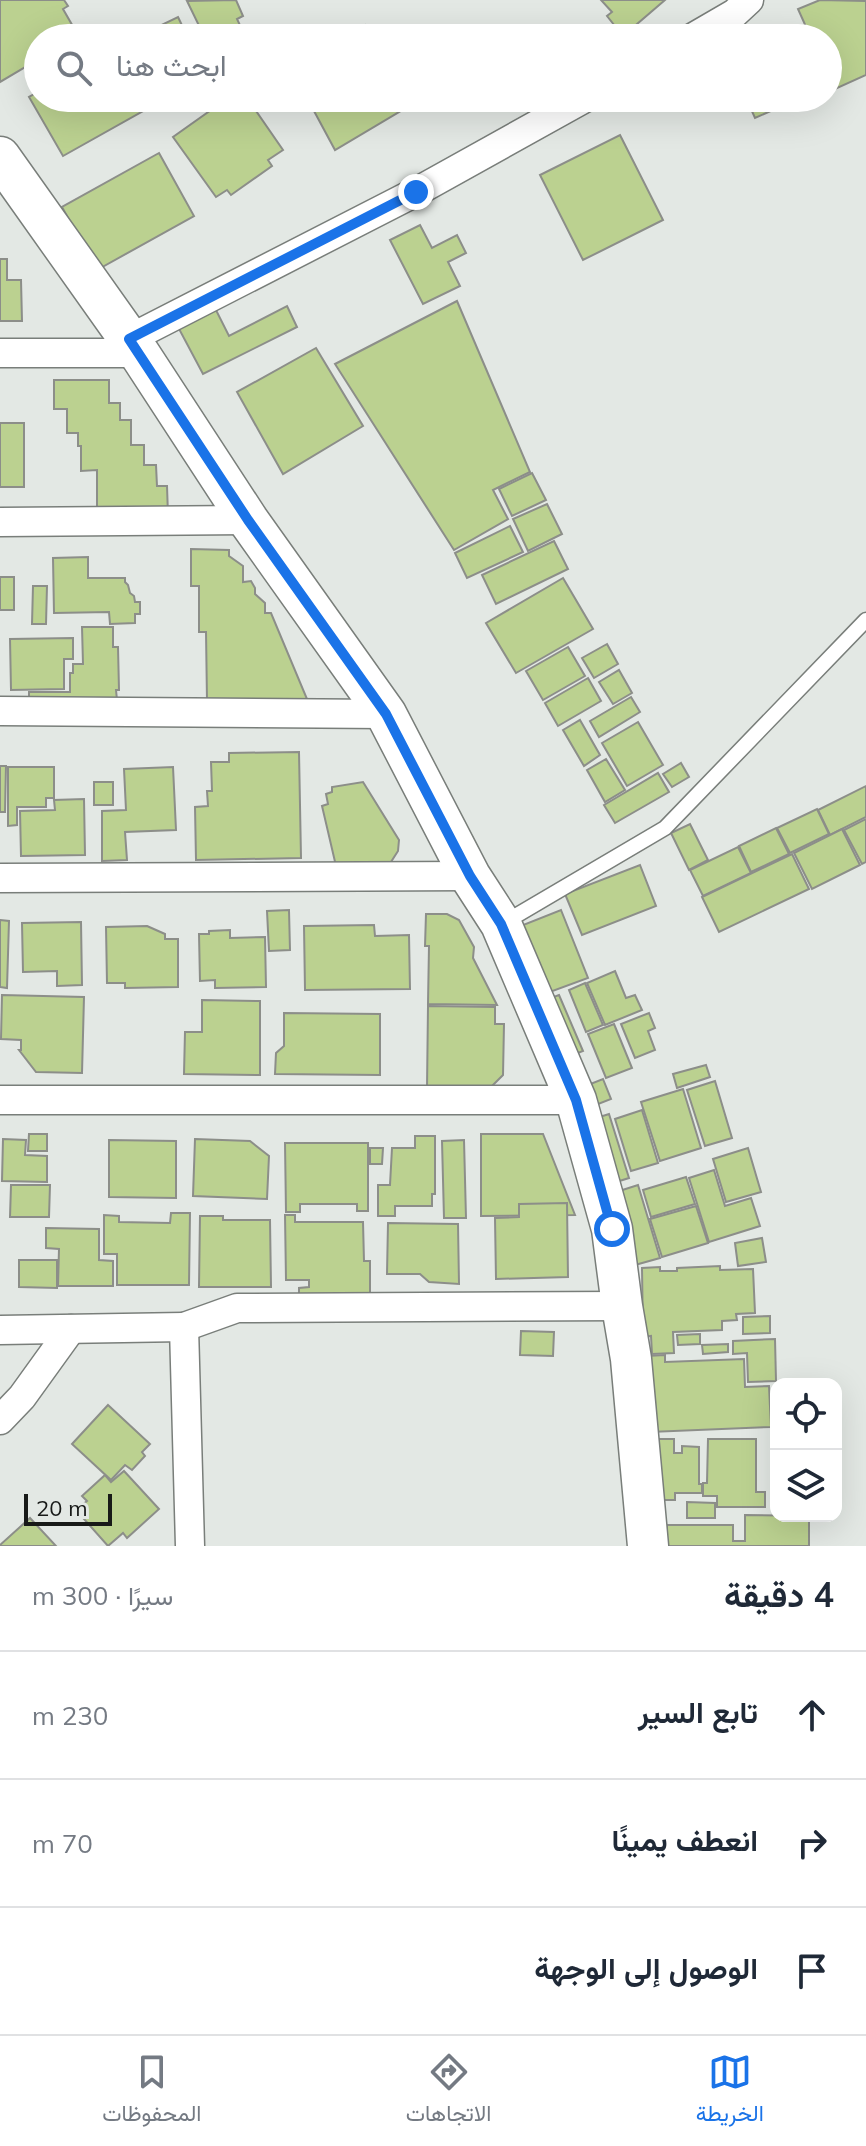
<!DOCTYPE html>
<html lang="ar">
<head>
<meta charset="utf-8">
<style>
  body { margin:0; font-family:Mulish,Vazirmatn,sans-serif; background:#f6f6f7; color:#1f2937; direction:rtl }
  .controls { position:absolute; right:24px; bottom:24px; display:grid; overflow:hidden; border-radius:16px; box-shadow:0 8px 32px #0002 }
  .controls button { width:72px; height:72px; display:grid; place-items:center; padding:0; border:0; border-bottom:2px solid #e0e1e3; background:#fff; color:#1f2937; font:40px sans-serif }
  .scale { position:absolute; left:24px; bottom:20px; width:88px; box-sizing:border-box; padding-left:8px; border:4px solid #181a18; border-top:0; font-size:22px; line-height:28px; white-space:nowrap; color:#181a18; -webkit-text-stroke:6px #e3e8e4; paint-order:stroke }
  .stop { position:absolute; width:24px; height:24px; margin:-18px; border:6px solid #1a73e8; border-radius:50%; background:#fff }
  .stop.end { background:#1a73e8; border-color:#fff; box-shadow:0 2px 8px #0008 }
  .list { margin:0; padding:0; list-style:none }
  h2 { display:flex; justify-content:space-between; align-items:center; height:104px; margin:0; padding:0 32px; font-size:34px }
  h2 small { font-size:26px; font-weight:400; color:#747a83 }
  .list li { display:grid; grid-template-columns:52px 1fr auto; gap:24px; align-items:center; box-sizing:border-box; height:128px; padding:0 32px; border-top:2px solid #e0e1e3 }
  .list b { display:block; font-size:30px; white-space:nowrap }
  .list em { font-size:26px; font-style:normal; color:#747a83 }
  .icon { flex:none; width:44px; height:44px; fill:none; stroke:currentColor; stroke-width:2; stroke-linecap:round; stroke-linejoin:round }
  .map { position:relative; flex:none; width:866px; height:1546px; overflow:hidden; direction:ltr }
  .search { position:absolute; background:#fff; box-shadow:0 8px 32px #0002; left:24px; right:24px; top:24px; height:88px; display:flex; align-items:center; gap:20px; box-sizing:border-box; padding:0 28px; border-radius:44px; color:#747a83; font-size:30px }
  .sheet { height:488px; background:#fff }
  nav { display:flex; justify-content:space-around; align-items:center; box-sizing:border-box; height:112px; border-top:2px solid #e0e1e3; background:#fff; font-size:22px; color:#747a83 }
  nav a { display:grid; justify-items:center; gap:4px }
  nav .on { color:#1a73e8 }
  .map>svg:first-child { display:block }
  .building { fill:#bbd190; stroke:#8c8e89; stroke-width:2 }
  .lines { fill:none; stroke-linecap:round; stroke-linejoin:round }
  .lane-casing { stroke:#797e7a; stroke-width:17 }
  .street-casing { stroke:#797e7a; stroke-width:31 }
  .secondary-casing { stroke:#797e7a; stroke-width:43 }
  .lane { stroke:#fff; stroke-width:14 }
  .street { stroke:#fff; stroke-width:28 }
  .secondary { stroke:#fff; stroke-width:40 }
  .route { stroke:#1a73e8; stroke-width:10 }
</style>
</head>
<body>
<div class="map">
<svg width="866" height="1546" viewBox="0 0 866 1546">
  <rect width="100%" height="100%" fill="#e3e8e4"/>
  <g class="building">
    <polygon points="0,0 64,0 68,6 63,9 75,30 61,38 38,38 38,51 34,53 37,60 0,82"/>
    <polygon points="236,0 243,16 237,19 245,36 252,33 254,38 205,38 187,1"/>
    <polygon points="601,0 665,0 623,36 607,16 612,12"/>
    <polygon points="820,0 866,1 866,75 835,89 828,74 828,38 811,38 798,9"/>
    <polygon points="178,17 188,38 152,38 149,31"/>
    <polygon points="365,25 372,38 340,38"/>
    <polygon points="38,92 38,98 136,98 143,111 63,156 29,97"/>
    <polygon points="181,98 212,98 186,110"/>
    <polygon points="228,98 247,98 283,150 268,160 272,166 231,195 227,190 216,197 173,137"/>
    <polygon points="307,98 405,98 409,106 335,150"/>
    <polygon points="746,98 800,98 755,118"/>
    <polygon points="620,135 663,220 583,260 540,175"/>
    <polygon points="159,153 194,216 97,270 62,207"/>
    <polygon points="420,225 432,248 457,235 466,253 448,262 460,286 423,304 390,240"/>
    <polygon points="0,259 7,259 7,280 21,280 22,321 0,321"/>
    <polygon points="457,301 530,472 493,490 508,519 454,550 335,364"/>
    <polygon points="287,306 297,327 203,374 178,327 215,308 229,336"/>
    <polygon points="316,348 363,426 283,474 237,392"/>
    <polygon points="54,380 109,380 109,403 120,403 120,420 131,420 131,445 144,445 144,465 156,465 157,486 167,486 168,515 97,516 97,470 81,471 81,446 78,446 78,433 67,433 67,409 54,409"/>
    <rect x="0" y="423" width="24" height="64"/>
    <polygon points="532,473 546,500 512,516 499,489"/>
    <polygon points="547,504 562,534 528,551 513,519"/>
    <polygon points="510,526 523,552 467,578 455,553"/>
    <polygon points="554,541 568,569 496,604 482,575"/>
    <polygon points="191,549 229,550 229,556 243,566 243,582 251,581 255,588 255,594 265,603 265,613 271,613 307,699 207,700 206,632 199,632 199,586 191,586"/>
    <polygon points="88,557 88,578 125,578 125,582 128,585 130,593 134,596 135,602 140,602 140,614 135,614 135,623 110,624 109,612 54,613 53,558"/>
    <rect x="0" y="577" width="14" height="33"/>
    <polygon points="563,578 593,629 516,673 486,623"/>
    <polygon points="33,586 47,586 46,624 32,624"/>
    <polygon points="82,627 113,627 113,647 118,647 119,690 116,690 117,700 29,701 29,692 70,692 70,673 73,673 73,664 83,664"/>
    <polygon points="73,638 73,659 64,659 64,689 11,690 10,639"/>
    <polygon points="607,644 618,664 594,678 582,658"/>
    <polygon points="568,647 585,676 543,700 526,671"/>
    <polygon points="619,670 632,693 613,704 599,682"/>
    <polygon points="588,678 601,701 558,726 545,703"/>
    <polygon points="631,697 640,712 599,737 590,721"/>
    <polygon points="580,720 600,755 584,766 563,730"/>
    <polygon points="638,722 663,765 627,786 602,743"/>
    <polygon points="299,752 301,858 196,860 195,807 208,806 207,791 212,791 211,762 229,762 229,753"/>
    <polygon points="606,759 625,790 605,802 587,770"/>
    <polygon points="681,763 689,777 672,787 663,774"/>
    <polygon points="0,766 6,766 5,812 0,812"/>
    <polygon points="8,767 54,767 54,798 46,798 46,807 17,807 17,825 8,826"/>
    <polygon points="173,767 176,830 125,832 127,860 102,861 102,811 126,810 124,769"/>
    <polygon points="658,773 669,792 615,823 604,805"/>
    <rect x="94" y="782" width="19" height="23"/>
    <polygon points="363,782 399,840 398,851 389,865 336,866 322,806 328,804 326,794 332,792 332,787"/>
    <polygon points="866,786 866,817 830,835 818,810"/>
    <polygon points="84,799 85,855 21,856 20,811 55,810 54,800"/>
    <polygon points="817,809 829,834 790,853 777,828"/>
    <polygon points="866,819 866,862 862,864 844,830"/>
    <polygon points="690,824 708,860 689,870 671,833"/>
    <polygon points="776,828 789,854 751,872 739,846"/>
    <polygon points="842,829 860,865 812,889 794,853"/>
    <polygon points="738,847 751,873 703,896 690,870"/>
    <polygon points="792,854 809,889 719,932 702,897"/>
    <polygon points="640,865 656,906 582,935 565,894"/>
    <polygon points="289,910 290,950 269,951 267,911"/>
    <polygon points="561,910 588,978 539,996 513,929"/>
    <polygon points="426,914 447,914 459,920 474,947 473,958 497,1005 428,1004 429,946 425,946"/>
    <polygon points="0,920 9,921 7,988 0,987"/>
    <polygon points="81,922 82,985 57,986 57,971 23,972 22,923"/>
    <polygon points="374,925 375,936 409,935 410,989 305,990 304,926"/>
    <polygon points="147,926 165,934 165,939 178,939 178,987 125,988 125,983 107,983 106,927"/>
    <polygon points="230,930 230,938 265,937 266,987 215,988 215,980 200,981 199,934 209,934 209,931"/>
    <polygon points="615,971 626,998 635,995 642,1010 605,1025 587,983"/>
    <polygon points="585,983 603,1025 586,1032 569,990"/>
    <polygon points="2,995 84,997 82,1073 36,1072 19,1050 21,1050 21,1040 1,1039"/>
    <polygon points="559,995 583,1051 568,1057 545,1000"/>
    <polygon points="202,1000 260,1001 260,1075 184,1074 185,1032 202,1032"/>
    <polygon points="428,1006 495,1007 495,1024 504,1024 503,1075 488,1090 427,1089"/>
    <polygon points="284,1013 380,1014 380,1075 275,1074 276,1053 284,1046"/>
    <polygon points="649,1013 655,1028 648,1031 655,1050 635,1058 621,1024"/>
    <polygon points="614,1024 632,1068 606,1078 588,1034"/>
    <polygon points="706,1065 710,1077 677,1088 673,1074"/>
    <polygon points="603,1079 611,1099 583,1110 575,1090"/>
    <polygon points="715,1081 732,1138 705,1146 687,1090"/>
    <polygon points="683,1089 701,1148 660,1161 641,1102"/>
    <polygon points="642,1110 658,1163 631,1171 615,1119"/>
    <polygon points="609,1114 629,1178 610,1184 590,1120"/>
    <polygon points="29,1134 47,1134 47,1151 28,1151"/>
    <polygon points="481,1134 543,1134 575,1215 481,1216"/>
    <polygon points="415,1136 435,1136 435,1194 432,1194 432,1206 395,1206 395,1216 378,1216 378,1185 390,1185 392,1148 415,1148"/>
    <polygon points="3,1139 26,1140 25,1155 47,1156 47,1182 2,1181"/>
    <polygon points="195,1139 250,1141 269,1156 267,1199 193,1196"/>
    <polygon points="109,1140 176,1141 176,1198 109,1197"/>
    <polygon points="464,1140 466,1218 444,1218 442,1141"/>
    <polygon points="285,1143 368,1143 368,1211 357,1211 357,1204 300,1204 300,1212 286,1212"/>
    <polygon points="370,1148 383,1148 382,1164 370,1164"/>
    <polygon points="748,1148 761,1192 726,1202 713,1159"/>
    <polygon points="714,1170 725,1206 751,1198 760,1226 709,1242 689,1178"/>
    <polygon points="686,1177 695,1204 651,1217 643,1190"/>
    <polygon points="11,1185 50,1185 49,1217 10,1217"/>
    <polygon points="638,1185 660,1258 635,1265 613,1193"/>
    <polygon points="567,1203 568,1277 496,1279 495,1218 519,1217 519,1204"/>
    <polygon points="696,1206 708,1243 662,1257 650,1219"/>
    <polygon points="171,1213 190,1213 189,1285 117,1285 117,1254 104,1254 104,1215 119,1216 119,1222 170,1223"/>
    <polygon points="285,1215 295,1215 295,1222 363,1222 364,1261 370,1261 370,1296 299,1297 299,1288 309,1287 309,1280 286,1280"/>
    <polygon points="200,1216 223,1216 223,1220 270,1220 271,1287 199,1287"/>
    <polygon points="388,1223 458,1224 459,1284 429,1282 420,1274 387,1274"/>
    <polygon points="46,1228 99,1229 99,1260 113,1261 113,1286 58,1286 59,1249 46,1248"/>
    <polygon points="762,1238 766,1262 738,1266 735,1243"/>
    <polygon points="19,1260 57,1260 57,1288 19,1287"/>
    <polygon points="720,1266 720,1270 753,1269 755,1313 736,1314 737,1320 722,1321 722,1330 673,1332 674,1353 652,1354 651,1336 643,1337 642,1268 660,1267 660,1271 677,1271 677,1268"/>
    <polygon points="770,1316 770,1333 743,1334 743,1317"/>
    <polygon points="521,1331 554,1332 553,1356 520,1355"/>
    <polygon points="700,1334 700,1344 678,1345 677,1335"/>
    <polygon points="775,1339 776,1381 748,1382 747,1353 733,1354 733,1341"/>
    <polygon points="728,1344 728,1352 703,1354 702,1345"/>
    <polygon points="665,1355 665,1362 744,1359 745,1387 769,1386 771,1427 650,1432 646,1356"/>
    <polygon points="108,1405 150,1444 142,1452 145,1456 132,1470 125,1465 111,1480 72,1444"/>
    <polygon points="651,1439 674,1439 674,1453 682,1453 682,1446 699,1447 699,1484 702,1484 702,1493 675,1493 675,1500 651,1500"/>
    <polygon points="708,1439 756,1439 756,1492 765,1492 765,1507 717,1507 717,1496 703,1496 703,1483 707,1483"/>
    <polygon points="124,1471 159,1509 127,1538 123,1533 108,1546 76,1510 87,1501 82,1496 105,1475 111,1482"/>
    <polygon points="687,1502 715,1503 715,1518 687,1518"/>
    <polygon points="745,1515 809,1516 809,1546 667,1546 667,1525 733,1525 733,1541 745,1541"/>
    <polygon points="30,1518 56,1546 0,1546 0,1545"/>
  </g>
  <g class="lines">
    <g class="lane-casing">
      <polyline id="lane" points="502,924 665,828 866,620"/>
    </g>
    <g class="street-casing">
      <g id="street">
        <polyline points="692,38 735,13 749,0"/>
        <polyline points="129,339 416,192 585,98"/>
        <polyline points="0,353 139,353"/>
        <polyline points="0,522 248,520"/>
        <polyline points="0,711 386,714"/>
        <polyline points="0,878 470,876"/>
        <polyline points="0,1100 576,1100"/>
        <polyline points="184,1327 237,1308 622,1306"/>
        <polyline points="0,1330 184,1327 190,1546"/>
        <polyline points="0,1420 22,1397 71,1329"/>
      </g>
    </g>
    <g class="secondary-casing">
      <polyline id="secondary" points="0,157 139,353 248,520 386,714 470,876 501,924 576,1100 612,1229 622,1306 631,1359 648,1546"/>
    </g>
    <use href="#lane" class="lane"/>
    <use href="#street" class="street"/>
    <use href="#secondary" class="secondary"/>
  </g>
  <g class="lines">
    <polyline class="route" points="416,192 129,339 248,520 386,714 470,876 501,924 576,1100 612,1229"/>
  </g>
</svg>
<div class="controls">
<button><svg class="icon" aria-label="locate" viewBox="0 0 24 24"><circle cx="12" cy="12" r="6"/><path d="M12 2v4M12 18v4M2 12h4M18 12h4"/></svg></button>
<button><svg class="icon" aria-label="layers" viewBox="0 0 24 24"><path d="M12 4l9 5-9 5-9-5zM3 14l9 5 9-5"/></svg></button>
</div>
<div class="scale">20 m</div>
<div class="stop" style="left:612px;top:1229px"></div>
<div class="stop end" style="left:416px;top:192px"></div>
<div class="search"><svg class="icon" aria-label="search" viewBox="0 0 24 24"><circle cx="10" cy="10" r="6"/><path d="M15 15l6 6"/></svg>ابحث هنا</div>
</div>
<section class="sheet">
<h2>4 دقيقة<small>سيرًا · 300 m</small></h2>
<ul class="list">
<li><svg class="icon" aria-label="ahead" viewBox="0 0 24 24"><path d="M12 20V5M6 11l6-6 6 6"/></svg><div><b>تابع السير</b></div><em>230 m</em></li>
<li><svg class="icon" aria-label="right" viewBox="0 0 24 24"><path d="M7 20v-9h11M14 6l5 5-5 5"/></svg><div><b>انعطف يمينًا</b></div><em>70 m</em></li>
<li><svg class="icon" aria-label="arrive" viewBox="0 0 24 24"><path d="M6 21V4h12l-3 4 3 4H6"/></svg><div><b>الوصول إلى الوجهة</b></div></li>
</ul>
</section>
<nav>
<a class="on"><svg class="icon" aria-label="map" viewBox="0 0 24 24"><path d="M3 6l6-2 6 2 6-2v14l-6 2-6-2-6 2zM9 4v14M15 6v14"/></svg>الخريطة</a>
<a><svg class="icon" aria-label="directions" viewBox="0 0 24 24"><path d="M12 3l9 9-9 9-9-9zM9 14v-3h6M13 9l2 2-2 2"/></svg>الاتجاهات</a>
<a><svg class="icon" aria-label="saved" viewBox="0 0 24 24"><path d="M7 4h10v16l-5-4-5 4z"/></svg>المحفوظات</a>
</nav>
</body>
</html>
